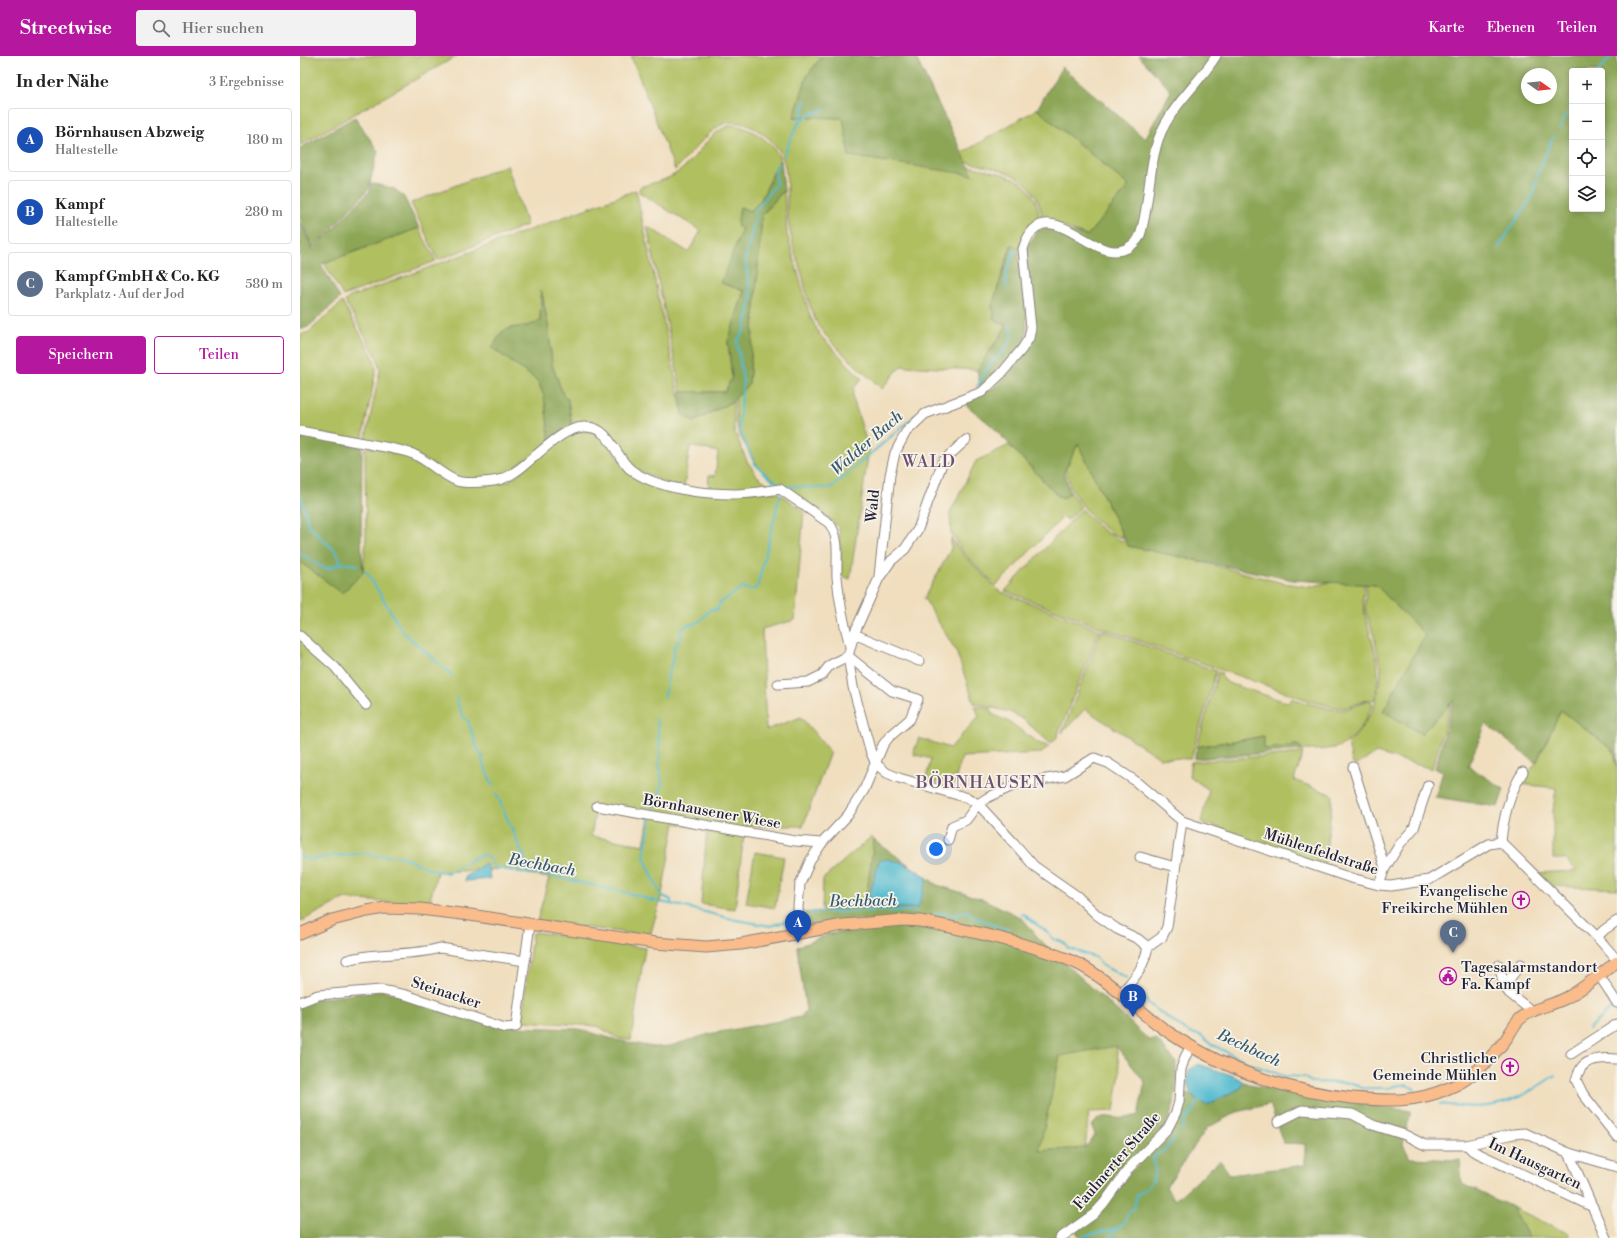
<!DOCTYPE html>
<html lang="de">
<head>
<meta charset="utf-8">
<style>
  body { margin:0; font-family:"Libre Bodoni",serif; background:#f2f2f2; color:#222 }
  .controls { position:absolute; right:12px; top:12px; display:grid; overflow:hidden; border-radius:4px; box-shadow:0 2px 6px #0003 }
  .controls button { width:36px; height:36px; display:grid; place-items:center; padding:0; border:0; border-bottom:1px solid #e0e0e0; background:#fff; color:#222; font:20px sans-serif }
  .compass { position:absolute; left:1221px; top:12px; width:36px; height:36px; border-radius:50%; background:#fff; box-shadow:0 2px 6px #0003; rotate:105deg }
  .you { position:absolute; left:636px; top:793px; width:14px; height:14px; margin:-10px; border:3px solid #fff; border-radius:50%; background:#1a73e8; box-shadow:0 0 0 6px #1a73e833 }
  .badge { display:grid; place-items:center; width:26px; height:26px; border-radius:50%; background:#b5179e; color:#fff; font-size:13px; font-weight:700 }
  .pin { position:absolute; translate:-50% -33px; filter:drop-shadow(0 1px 2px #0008) }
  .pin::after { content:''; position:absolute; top:21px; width:14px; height:12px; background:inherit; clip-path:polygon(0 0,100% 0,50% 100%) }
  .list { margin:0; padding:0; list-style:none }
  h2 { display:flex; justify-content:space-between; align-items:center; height:52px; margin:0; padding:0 16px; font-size:17px }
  h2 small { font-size:13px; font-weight:400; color:#767676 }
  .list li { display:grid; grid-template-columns:26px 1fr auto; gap:12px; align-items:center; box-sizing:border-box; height:64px; margin:0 8px 8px; padding:0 8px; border:1px solid #e0e0e0; border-radius:4px }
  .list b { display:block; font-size:15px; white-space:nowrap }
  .list p { margin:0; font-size:13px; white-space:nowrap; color:#767676 }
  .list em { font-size:13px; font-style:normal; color:#767676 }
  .actions { display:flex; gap:8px; padding:12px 16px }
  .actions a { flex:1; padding:9px 0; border:1px solid #b5179e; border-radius:4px; text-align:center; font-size:14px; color:#b5179e }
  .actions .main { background:#b5179e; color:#fff }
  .icon { flex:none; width:22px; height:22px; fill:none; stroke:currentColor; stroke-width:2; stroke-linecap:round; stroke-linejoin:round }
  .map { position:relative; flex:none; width:1317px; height:1182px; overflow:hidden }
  header { display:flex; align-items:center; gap:24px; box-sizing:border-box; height:56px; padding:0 20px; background:#b5179e; color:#fff }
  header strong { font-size:19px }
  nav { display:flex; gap:22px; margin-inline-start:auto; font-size:14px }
  .search { width:280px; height:36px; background:#f2f2f2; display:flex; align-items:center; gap:10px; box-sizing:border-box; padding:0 14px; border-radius:4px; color:#767676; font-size:15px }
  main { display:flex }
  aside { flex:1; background:#fff }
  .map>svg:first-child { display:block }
  .green { fill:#b0bf61; stroke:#69704e; fill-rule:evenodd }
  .forest { fill:#8ca657; stroke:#576449; fill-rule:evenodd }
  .water { fill:#53bbd0; stroke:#3a6e86 }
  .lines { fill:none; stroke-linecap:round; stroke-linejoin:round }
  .stream { stroke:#53bbd0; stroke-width:2 }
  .minor-casing { stroke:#89807c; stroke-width:11 }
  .major-casing { stroke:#89807c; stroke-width:13 }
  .minor { stroke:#fff; stroke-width:9 }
  .major { stroke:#fabc8b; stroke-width:11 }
  .labels { text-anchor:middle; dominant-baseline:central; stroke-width:3.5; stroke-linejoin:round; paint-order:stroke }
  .street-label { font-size:15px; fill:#22223b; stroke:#f7f3e8 }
  .poi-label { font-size:15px; fill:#22223b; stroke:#f7f3e8; text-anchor:end }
  .water-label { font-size:16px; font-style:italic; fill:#33586f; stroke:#f7f3e8 }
  .quarter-label { font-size:17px; letter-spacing:1px; fill:#6b516f; stroke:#f7f3e8 }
</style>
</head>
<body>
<header>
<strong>Streetwise</strong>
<div class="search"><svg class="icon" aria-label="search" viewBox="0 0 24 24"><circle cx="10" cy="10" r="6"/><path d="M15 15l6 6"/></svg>Hier suchen</div>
<nav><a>Karte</a><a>Ebenen</a><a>Teilen</a></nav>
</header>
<main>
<aside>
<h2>In der Nähe<small>3 Ergebnisse</small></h2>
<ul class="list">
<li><span class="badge" style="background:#1a4fb4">A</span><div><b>Börnhausen Abzweig</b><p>Haltestelle</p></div><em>180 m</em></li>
<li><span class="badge" style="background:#1a4fb4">B</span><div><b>Kampf</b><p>Haltestelle</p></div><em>280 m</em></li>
<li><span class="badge" style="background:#5c6f8a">C</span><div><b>Kampf GmbH &amp; Co. KG</b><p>Parkplatz · Auf der Jod</p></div><em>580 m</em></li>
</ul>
<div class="actions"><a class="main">Speichern</a><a>Teilen</a></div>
</aside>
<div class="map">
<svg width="1317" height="1182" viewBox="0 0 1317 1182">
  <rect width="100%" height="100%" fill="#f7f3e8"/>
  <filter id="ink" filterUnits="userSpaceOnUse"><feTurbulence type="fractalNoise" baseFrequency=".025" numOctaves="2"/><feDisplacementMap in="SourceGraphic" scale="8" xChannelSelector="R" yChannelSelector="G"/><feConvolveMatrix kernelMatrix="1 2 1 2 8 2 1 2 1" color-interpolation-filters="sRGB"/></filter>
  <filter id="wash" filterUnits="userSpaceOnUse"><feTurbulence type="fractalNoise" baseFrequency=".012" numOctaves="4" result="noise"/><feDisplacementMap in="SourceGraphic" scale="16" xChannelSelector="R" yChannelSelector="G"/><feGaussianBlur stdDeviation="0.9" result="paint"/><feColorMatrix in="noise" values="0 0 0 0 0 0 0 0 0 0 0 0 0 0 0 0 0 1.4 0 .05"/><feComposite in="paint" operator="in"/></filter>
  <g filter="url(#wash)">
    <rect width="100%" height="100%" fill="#f0debe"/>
    <g class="green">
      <polygon points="0,0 157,0 0,89"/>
      <path d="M 331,0 L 522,0 L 507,20 L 494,61 L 543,62 L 673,119 L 668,110 C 705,118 737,121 740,166 C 729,174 724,180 720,192 L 711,189 L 692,250 L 698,266 L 705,269 L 706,271 L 677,314 L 601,310 L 582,333 C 565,317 522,282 515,263 C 509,250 506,236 503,222 C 497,203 491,184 488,164 C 486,147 489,114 482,100 C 475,82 443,60 423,68 C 408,75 387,102 375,114 Z"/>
      <path d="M 737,53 L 829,130 L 787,180 L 743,163 C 742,159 741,155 740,151 C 730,116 696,113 666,106 L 662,97 Z"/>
      <path d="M 431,69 C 449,70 476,87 481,105 L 479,105 L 461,144 L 450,155 L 440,151 L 442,172 L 422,227 L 444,235 L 428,286 L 432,321 L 425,336 L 381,336 L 347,170 L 388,196 L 401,175 L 339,136 L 340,131 C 352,127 368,124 378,116 C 398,103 407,76 431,69 Z"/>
      <polygon points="207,109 227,169 138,204 111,147"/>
      <path d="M 336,134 L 383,359 L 394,366 L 433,345 L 434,374 L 447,405 L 458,421 L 475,432 L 435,436 L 408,433 L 409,419 L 415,420 L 418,396 L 390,390 L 384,431 L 372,430 L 331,411 L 308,378 L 272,371 L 268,344 L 263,338 L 252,309 L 249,274 L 242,236 L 240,264 C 229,274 212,268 202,276 C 198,280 195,288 192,292 L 238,325 L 244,340 L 250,386 L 201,421 L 159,424 L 113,397 L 65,386 L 80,314 L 77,301 L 45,245 L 50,241 Z"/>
      <polygon points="484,134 487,178 510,260 520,279 562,323 554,332 553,342 569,394 550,523 542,520 539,472 517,452 482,430 459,412 441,382 436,368 435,342 449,328 462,159"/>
      <polygon points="119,172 136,205 43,240 24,207"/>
      <polygon points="42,246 74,302 76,314 62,385 0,374 0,279 9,276"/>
      <path d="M 283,375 L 294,377 L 303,381 L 328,415 L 370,434 L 477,436 L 504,455 L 495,564 L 462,573 L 466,674 L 501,661 L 530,696 L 503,770 L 445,770 L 435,853 L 401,848 L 407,773 L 375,767 L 362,838 L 350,880 L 237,865 L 249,822 L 202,813 L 137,816 L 129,849 L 43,843 L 0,866 L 0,506 L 4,509 L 63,517 L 66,481 L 65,392 L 79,392 L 116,403 L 155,426 L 196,428 L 209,425 L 253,390 L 272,378 ZM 296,753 L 349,762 L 344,789 L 291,780 Z"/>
      <path d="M 778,388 L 824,482 C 806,480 781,450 772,434 C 769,428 768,420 765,413 Z"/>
      <polygon points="709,389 758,440 765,442 770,436 781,451 768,464 763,461 696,530 662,495 651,477 650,457 676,405"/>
      <path d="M 782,453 C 793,467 808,481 826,486 L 828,490 L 890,503 L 983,527 L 1010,531 L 1030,526 L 1064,528 C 1064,536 1062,545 1064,553 C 1070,586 1085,608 1074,644 C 1064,642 1056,649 1047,651 C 1036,653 1023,648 1013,646 L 802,572 L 705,535 Z"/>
      <polygon points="651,482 661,496 699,535 800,574 757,681 751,688 723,663 710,656 674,647 656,595 624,542 651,493"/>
      <polygon points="1066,528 1076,529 1125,579 1121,678 1152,645 1132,713 1076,697 1055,710 1052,706 1048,688 1058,677 1073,654 1078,635 1081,614 1075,584 1065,552"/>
      <polygon points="802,574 916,615 891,703 860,702 785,653 762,677"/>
      <path d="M 918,616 L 922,617 L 921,620 L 928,627 L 983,645 L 990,646 L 991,642 C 1004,646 1034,656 1047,653 C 1054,651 1061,647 1068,644 L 1072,646 L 1072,651 C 1065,666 1052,689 1034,692 C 1024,694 1013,694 1002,694 L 1000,690 L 996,689 L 964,693 L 963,680 C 941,685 919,686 897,691 Z"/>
      <polygon points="675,650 691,653 692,658 711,667 740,688 749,690 742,697 662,701 654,728 625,726 631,703 613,698 619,682 650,692 679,660"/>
      <polygon points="1261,654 1314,695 1317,711 1317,833 1253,830 1237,817 1277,815 1265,803 1253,803 1253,755 1256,732 1220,728 1236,707"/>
      <polygon points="1003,697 994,724 1033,739 1024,811 940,782 941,779 901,766 909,734 889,720 891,706"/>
      <polygon points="571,781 574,784 565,851 522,853 523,823"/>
      <polygon points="455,796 484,801 475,852 446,847"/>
      <polygon points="236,876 345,892 331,984 320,983 297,970 222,965 232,878"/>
      <polygon points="816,990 820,1016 814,1055 789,1056 785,1092 739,1095 760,999"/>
      <polygon points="1212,1151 1269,1178 1269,1182 1229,1182"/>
    </g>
    <g class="forest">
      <polygon points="522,0 615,0 673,119 549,100 543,62 494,61 507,20"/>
      <path d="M 839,0 L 1317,0 L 1317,711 L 1314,695 L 1261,654 L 1236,707 L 1186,668 L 1168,710 L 1204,733 L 1198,751 L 1135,741 L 1143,716 L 1135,713 L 1154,644 L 1121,678 L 1083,655 L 1125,579 L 1076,529 L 993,524 L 828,490 L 778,388 L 764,416 L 770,436 L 765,442 L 758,440 L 692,370 L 665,348 L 699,328 L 725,298 L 735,279 L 726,199 L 727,191 L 737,175 L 744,172 L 755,172 L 787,180 L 829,130 L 737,53 L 762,11 L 845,83 L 871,35 ZM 1272,15 L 1302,15 L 1302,153 L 1272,153 ZM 1227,18 L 1251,18 L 1251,42 L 1227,42 Z"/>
      <polygon points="55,61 78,95 68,134 13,192 0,162 0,92"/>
      <polygon points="479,105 481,105 484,134 462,159 449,328 433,345 393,366 383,359 380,336 425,336 432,321 428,286 444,235 421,227 442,173 437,170 440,151 450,155 461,144"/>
      <polygon points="71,127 95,133 104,141 119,172 21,208 40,242 8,271 0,274 0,166 13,194 70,135"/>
      <polygon points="712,189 720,192 719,201 726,246 727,278 723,289 681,333 677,314 706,271 705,269 693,262 694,258 692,250"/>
      <path d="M 241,234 L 249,274 L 252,309 L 263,338 L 268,344 L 272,371 L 250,386 L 244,340 L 238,325 L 192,292 C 195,288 198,280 202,276 C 212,268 229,274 240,264 Z"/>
      <polygon points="0,378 62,391 61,482 63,517 42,537 0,506"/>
      <path d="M 964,680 L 964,693 L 996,689 L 1000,690 L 1002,694 L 894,703 L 897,691 C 919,686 942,685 964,680 Z"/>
      <path d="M 574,784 L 637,829 L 685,844 L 722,862 L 740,884 L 849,984 L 857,984 L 876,1006 L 876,1028 L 874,1047 L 870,1060 L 864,1072 L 794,1154 L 756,1182 L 0,1182 L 0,946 L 81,934 L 216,971 L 279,973 L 320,985 L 355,991 L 370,990 L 409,978 L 501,961 L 506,954 L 497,891 L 529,878 L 563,873 L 563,863 L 518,870 L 505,868 L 501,857 L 565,851 ZM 816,990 L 845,1026 L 838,1059 C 833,1060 829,1062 825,1062 C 809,1064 803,1054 792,1070 L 795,1079 L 785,1092 L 739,1095 L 760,1000 Z"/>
      <path d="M 944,1026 L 949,1029 L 1016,1041 L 1111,1055 L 1103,1088 L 1110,1102 L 1160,1104 L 1162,1128 L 1212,1151 L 1229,1182 L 781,1182 L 776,1176 L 875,1068 L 881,1056 L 886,1038 C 893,1039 900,1046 907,1049 L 941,1032 ZM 970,1048 L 983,1087 L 1005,1088 L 1005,1109 L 930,1119 L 920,1104 L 875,1144 L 866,1131 L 907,1072 L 937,1056 Z"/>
    </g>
    <g class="water">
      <polygon points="586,803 601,806 626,820 627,824 618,852 570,852 568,851 568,844 579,805"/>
      <polygon points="185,807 189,815 190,823 165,825 165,820 172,817"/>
      <path d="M 898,1008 L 934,1020 L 944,1026 L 941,1032 L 907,1049 C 890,1041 885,1033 889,1014 Z"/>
    </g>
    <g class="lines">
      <g class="stream">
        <polyline points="1298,15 1312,0"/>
        <polyline points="499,68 510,58 524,54"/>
        <polyline points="1260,73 1265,61 1272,52"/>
        <path d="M 484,99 C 487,94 488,89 490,84 C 496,72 504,58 505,44"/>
        <polyline points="479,107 475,115 476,128 454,156 456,161 445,203 451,243 444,276 437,285 443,324 439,370 449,396 455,408 472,424 484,430 528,432 533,430 616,359"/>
        <polyline points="1198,192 1233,139 1235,125 1251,85 1254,81"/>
        <polyline points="706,231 706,217 715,194"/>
        <path d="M 677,331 C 681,324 685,315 690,309 C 699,298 718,285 710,269"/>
        <polyline points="0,439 9,470 36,496 41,507"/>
        <polyline points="0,497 18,509 27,513 41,507 58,509"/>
        <polyline points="66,515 103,576 152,619"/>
        <polyline points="156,642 163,661 168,665 178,694 183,701 182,705 193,730"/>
        <polyline points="364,642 367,629 367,623 374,598 373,594 381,581 381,575 386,569 395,568 400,565 411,553 417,554 420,547 443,531 449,534 457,532 480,439"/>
        <polyline points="196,737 231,817"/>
        <polyline points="351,756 361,733 362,727 359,709 360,697 357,663"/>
        <polyline points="351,762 344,801 361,839 371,844 371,848"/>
        <path d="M 0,800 L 9,804 L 38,799 L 45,800 L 52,798 L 66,797 L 75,800 L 100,800 L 130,813 L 147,817 L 180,799 L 186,799 C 190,803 191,808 195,812 L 261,822 L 340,840 L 346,843 L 385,851 L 436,864 L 471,870 L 490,864"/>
        <polyline points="510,857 562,855 616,855"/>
        <polyline points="635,857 654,859 667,855 674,861 691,867 698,872 709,874"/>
        <path d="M 721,858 L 724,858 C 733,869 746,871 753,883 C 760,885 765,885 768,892 L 797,902 L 801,909 L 827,922"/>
        <polyline points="837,933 849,948 889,977 901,979 909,987 948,1007 984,1020 1004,1021 1011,1026 1052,1027 1062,1032 1089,1032 1099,1029 1106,1029 1115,1033"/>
        <polyline points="1288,973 1313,951"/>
        <path d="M 1140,1048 C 1156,1050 1171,1052 1187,1050 C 1212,1048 1235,1033 1255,1019"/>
        <polyline points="880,1073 883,1071 885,1064 892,1057 899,1043"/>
        <polyline points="782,1182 784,1180 818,1172 824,1167 828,1157 834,1151 837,1139 847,1132 853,1124 855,1115 853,1102 856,1099 865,1094 875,1082"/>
        <polyline points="809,1182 816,1172"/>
      </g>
    </g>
  </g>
  <g filter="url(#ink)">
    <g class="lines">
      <g class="minor-casing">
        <g id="minor">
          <path d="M 0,375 C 23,379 46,384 69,388 C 83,391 99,393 113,398 C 129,405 141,419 157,425 C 165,428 194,426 202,423 C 229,413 257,370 286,371 C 310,371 315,400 330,413 C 356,433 404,438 435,438 C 450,438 466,435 480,433 L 529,467 C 541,483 536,502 537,521 C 539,544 544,568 550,590"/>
          <path d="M 666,384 L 643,405 L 618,473 L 605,493 L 591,505 L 579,522 L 554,578 L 548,600 L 553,631 L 571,697 L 576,708 L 587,717 L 599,722 L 668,742 L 678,748 L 714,787 L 734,810 L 777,840 L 797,859 L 817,873 L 838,883 L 848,891 C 842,916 836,919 821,938"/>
          <path d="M 579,520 L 590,419 L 595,397 L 606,376 L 625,358 L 682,336 L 701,318 L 722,293 L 729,282 L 731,272 L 723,193 C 741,135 785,195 815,195 C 821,195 827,193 832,189 C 834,187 837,185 838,183 C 841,179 842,173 843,168 C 849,143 849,116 856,91 C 865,54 897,31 916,0"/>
          <polyline points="554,578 619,605"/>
          <polyline points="0,580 35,611 66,649"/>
          <polyline points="478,628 508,626 522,619 530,609 548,600 592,635 618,643 610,663 589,681 583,689 564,734 548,759 522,787 510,805 500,828 498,851 500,878"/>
          <polyline points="1053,711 1085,812 1079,829"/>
          <polyline points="297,750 495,785 522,787"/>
          <polyline points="648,784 652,770 666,764 678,748 687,742 717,728 765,720 794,702 808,707 834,724 882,765 1051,822 1079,829 1091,830 1129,824 1189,788 1201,786 1297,881 1317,904"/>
          <path d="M 1201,786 C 1203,763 1210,735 1223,716"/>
          <polyline points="840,801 875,811"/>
          <polyline points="1085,812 1100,788 1114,772 1128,729"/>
          <polyline points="1297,881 1304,874 1317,865"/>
          <polyline points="848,891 862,881 867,871 882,765"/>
          <path d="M 47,904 C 77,895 110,901 140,892 L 225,905"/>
          <polyline points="1199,909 1204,930 1209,937 1233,956"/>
          <polyline points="1299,919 1317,947"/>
          <polyline points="1204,930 1221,908"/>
          <polyline points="0,946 18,939 81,934 106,939 205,972 216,971 230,868"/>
          <polyline points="1271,998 1317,968"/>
          <path d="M 1317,1003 C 1306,1002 1288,1002 1281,1012 C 1279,1015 1277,1020 1276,1024 L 1283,1038 L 1317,1081"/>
          <polyline points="978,1066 1002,1054 1052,1058 1073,1069 1105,1079 1125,1089 1167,1089 1213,1078 1225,1077 1269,1097 1317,1111"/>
          <polyline points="1167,1089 1173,1095 1293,1151"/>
          <polyline points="1269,1097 1306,1182"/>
          <polyline points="760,1182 794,1158 804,1147 829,1112 868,1072 876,1056 879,1046 881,1013 885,1001 891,990"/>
        </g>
      </g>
      <g class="major-casing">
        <path id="major" d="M 0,878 L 32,864 L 67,855 L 85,852 L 120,853 L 170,859 L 355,887 L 406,891 L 441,888 L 543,869 L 604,864 L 620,865 C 657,872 695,880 732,891 C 748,896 765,901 780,909 C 812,926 838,955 868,976 C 925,1014 985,1035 1052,1042 C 1088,1045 1116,1047 1149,1032 C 1172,1023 1188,1005 1203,987 C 1209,980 1213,970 1219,964 C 1231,952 1251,950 1266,942 C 1282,934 1301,917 1317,906"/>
      </g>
      <use href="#minor" class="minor"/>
      <use href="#major" class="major"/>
    </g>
  </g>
  <defs>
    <g id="church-ring" transform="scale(0.9)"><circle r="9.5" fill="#f7f3e8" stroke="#b5179e" stroke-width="1.5"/><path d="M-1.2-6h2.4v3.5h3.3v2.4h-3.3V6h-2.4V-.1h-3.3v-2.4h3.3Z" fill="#b5179e"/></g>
    <g id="civic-ring" transform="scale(0.9)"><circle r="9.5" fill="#f7f3e8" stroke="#b5179e" stroke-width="1.5"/><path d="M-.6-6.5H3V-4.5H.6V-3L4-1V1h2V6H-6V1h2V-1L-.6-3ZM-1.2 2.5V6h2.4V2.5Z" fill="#b5179e"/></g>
  </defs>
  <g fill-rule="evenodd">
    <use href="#church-ring" x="1221" y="844"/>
    <use href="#civic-ring" x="1148" y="920"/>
    <use href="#church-ring" x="1210" y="1011"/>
  </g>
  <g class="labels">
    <g class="street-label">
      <text transform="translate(573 450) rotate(-84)">Wald</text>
      <text transform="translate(412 756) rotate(10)">Börnhausener Wiese</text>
      <text transform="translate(1021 796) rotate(18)">Mühlenfeldstraße</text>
      <text transform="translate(146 937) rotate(18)">Steinacker</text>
      <text transform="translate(817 1105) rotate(-49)">Faulmerter Straße</text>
      <text transform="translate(1235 1108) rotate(25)">Im Hausgarten</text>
    </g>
    <g class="poi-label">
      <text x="1208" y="835">Evangelische<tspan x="1208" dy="17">Freikirche Mühlen</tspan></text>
      <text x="1161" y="911" text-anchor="start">Tagesalarmstandort<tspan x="1161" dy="17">Fa. Kampf</tspan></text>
      <text x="1197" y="1002">Christliche<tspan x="1197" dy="17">Gemeinde Mühlen</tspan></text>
    </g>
    <g class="water-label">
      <text transform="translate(567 387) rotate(-41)">Walder Bach</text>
      <text transform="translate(242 809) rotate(10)">Bechbach</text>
      <text transform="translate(563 845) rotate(-1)">Bechbach</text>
      <text transform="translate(949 992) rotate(25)">Bechbach</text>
    </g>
    <g class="quarter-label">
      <text x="629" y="406">WALD</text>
      <text x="681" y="727">BÖRNHAUSEN</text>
    </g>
  </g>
</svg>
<div class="controls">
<button>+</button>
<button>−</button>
<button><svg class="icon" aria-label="locate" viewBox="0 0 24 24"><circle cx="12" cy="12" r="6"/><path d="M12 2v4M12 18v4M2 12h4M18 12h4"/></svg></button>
<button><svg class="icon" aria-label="layers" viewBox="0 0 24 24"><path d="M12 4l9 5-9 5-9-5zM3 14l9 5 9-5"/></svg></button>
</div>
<svg class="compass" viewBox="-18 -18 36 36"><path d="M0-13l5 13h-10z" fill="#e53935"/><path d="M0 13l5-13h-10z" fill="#767676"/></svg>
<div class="you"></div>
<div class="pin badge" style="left:498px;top:887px;background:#1a4fb4">A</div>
<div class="pin badge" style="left:833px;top:961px;background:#1a4fb4">B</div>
<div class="pin badge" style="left:1153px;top:897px;background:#5c6f8a">C</div>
</div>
</main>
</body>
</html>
